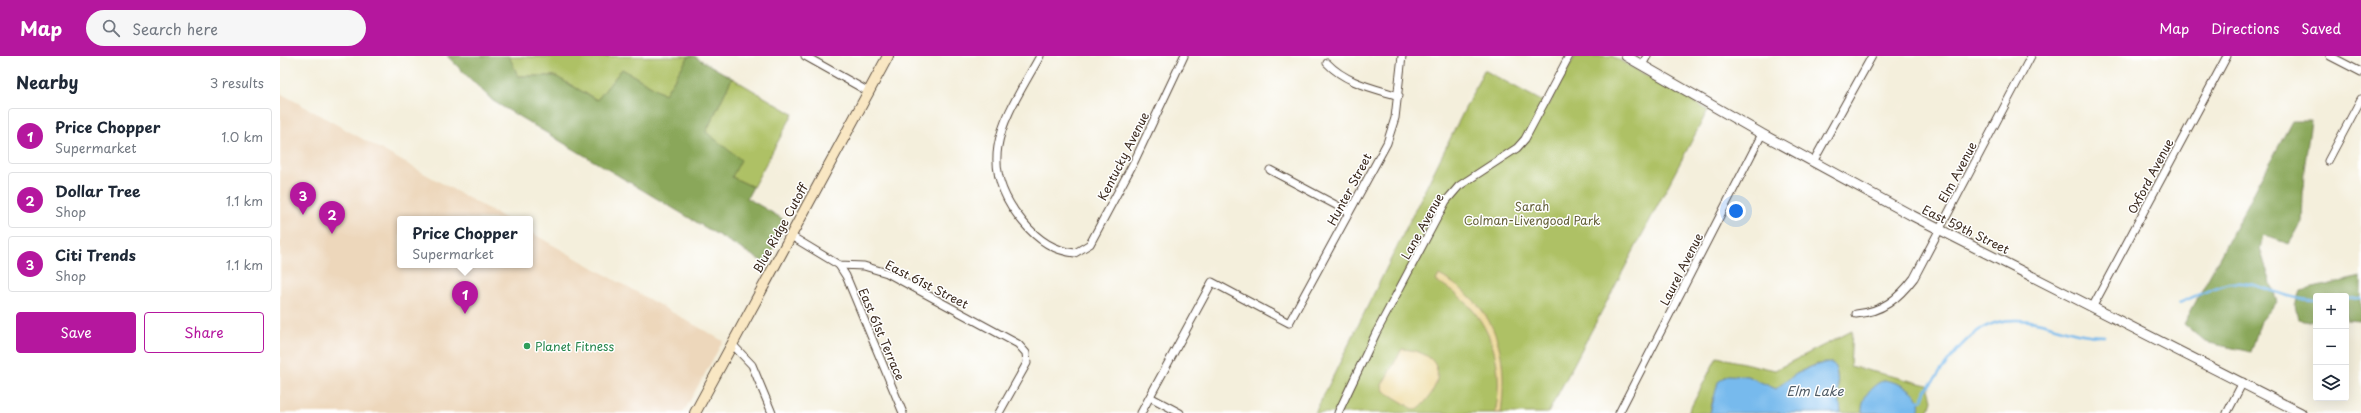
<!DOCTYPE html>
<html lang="en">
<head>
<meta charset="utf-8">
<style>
  body { margin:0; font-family:"Playpen Sans",sans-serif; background:#f6f6f7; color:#1f2937 }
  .controls { position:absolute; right:12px; bottom:12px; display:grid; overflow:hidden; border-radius:4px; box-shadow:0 4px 16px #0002 }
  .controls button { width:36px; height:36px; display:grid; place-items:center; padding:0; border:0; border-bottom:1px solid #e0e1e3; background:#fff; color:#1f2937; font:20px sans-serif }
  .you { position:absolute; left:1456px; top:155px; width:14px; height:14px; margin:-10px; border:3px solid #fff; border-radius:50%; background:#1a73e8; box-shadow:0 0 0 6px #1a73e833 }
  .badge { display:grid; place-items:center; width:26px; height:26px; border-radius:50%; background:#b5179e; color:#fff; font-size:13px; font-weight:700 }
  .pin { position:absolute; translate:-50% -33px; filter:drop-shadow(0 1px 2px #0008) }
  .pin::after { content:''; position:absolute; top:21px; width:14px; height:12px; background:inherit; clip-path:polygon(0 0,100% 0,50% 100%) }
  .popup { position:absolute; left:117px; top:160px; width:136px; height:52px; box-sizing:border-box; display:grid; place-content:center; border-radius:4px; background:#fff; filter:drop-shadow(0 1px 3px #0005); font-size:13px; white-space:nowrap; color:#747a83 }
  .popup b { font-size:15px; color:#1f2937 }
  .popup::after { content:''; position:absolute; left:50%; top:100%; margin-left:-8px; border:8px solid transparent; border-top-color:#fff }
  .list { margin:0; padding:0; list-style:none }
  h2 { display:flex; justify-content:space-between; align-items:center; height:52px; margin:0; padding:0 16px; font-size:17px }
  h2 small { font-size:13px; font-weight:400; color:#747a83 }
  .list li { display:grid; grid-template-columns:26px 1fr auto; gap:12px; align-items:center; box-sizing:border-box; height:56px; margin:0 8px 8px; padding:0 8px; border:1px solid #e0e1e3; border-radius:4px }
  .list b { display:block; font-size:15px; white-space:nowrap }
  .list p { margin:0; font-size:13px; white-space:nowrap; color:#747a83 }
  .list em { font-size:13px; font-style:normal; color:#747a83 }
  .actions { display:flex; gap:8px; padding:12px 16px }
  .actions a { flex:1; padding:9px 0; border:1px solid #b5179e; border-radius:4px; text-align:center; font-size:14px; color:#b5179e }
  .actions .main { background:#b5179e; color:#fff }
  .icon { flex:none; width:22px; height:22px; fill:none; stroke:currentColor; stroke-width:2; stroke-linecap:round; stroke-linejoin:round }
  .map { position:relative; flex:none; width:2081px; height:357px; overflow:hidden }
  header { display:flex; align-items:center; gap:24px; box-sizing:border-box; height:56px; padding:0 20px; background:#b5179e; color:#fff }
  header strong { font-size:19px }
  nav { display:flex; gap:22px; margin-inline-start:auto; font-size:14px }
  .search { width:280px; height:36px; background:#f6f6f7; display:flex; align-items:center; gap:10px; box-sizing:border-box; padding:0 14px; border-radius:22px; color:#747a83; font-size:15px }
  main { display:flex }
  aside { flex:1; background:#fff }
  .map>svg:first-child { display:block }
  .built { fill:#edd7bb }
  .green { fill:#aec165; stroke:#747642 }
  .forest { fill:#8aa75a; stroke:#62683c }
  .sand { fill:#eeda9e; stroke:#94825e }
  .water { fill:#77baed; stroke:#597286 }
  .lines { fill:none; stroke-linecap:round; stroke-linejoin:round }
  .stream { stroke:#77baed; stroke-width:2.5 }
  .minor-casing { stroke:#57483a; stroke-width:9 }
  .tertiary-casing { stroke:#57483a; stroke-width:11 }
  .secondary-casing { stroke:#57483a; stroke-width:12 }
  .minor { stroke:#fff; stroke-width:7 }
  .tertiary { stroke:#fff; stroke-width:9 }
  .secondary { stroke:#f9e7c3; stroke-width:10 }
  .leisure-dot { fill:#2e9e5b; stroke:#fff; stroke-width:1.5 }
  .labels { text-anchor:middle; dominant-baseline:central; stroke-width:3; stroke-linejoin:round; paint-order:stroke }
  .street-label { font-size:12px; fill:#3b2a1e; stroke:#fff }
  .park-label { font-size:12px; fill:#635f37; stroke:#fff }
  .leisure-label { font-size:12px; fill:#27864d; stroke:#fff; text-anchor:start }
  .water-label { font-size:13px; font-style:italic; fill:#505c66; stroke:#fff }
</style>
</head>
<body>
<header>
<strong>Map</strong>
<div class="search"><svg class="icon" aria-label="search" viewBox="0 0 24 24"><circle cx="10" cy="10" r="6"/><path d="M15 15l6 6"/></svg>Search here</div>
<nav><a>Map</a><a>Directions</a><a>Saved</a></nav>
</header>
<main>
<aside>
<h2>Nearby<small>3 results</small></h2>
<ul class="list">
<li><span class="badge">1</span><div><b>Price Chopper</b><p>Supermarket</p></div><em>1.0 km</em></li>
<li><span class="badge">2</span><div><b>Dollar Tree</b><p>Shop</p></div><em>1.1 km</em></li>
<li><span class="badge">3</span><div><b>Citi Trends</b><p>Shop</p></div><em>1.1 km</em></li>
</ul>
<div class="actions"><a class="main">Save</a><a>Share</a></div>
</aside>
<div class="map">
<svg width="2081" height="357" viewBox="0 0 2081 357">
  <rect width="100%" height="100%" fill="#fff"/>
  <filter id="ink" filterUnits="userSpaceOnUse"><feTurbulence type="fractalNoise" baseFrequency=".025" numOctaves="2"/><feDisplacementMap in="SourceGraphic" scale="8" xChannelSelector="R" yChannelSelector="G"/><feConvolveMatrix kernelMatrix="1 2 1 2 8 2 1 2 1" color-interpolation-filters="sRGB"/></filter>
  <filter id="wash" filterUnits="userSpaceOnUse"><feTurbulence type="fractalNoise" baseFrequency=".012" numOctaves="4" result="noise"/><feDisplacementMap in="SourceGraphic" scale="16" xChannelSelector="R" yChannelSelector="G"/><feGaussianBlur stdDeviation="0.9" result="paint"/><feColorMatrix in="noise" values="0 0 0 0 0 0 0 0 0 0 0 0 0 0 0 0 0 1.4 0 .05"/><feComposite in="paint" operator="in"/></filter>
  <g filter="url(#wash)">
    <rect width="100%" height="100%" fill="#f4efdc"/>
    <polygon class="built" points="0,37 226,163 120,163 120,209 250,209 250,176 443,285 403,357 0,357"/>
    <g class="green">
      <polygon points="409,0 385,38 342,13 317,44 275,20 238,20 229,1"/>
      <polygon points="1295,0 1332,0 1428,54 1268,357 1035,357 1204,14 1269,49"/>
      <polygon points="452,22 513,58 473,131 452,121 426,76"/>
      <polygon points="1572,275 1570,310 1648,329 1652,344 1648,357 1561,357 1556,311 1537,308 1519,316 1496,333 1467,320 1433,342 1430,357 1408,357 1437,301 1495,314"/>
    </g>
    <g class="forest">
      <polygon points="167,0 229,0 238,20 275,20 317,44 342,13 385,38 409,0 414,0 452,22 426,76 461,104 452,121 473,131 467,142 508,166 485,207 213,45"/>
      <polygon points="2012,65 2031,65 2024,114 2022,166 2009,188 1983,179 1980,193 1997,246 1981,265 1971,296 1925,286 1904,268"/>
      <polygon points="2081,221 2081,265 2066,264 2066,240 2036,240 2036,266 2018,263 2015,249 2020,235"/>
    </g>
    <g class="sand">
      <path d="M 1159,219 C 1216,249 1229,296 1221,357 L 1215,357 C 1227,303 1206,250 1156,225 Z"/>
      <path d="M 1122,293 C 1149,295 1167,309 1152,336 C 1148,343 1142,351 1135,354 L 1104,335 L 1102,329 Z"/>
    </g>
    <g class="water">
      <path d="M 1550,306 L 1556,311 L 1561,357 L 1430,357 L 1438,326 L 1448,319 L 1467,320 L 1496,333 C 1512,319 1529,309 1550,306 Z"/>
      <path d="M 1604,324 C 1620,327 1646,336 1638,357 L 1582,357 C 1581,341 1591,330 1604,324 Z"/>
    </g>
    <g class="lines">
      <g class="stream">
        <polyline points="2066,243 2081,242"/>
        <path d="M 1899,247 C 1911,242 1939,229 1951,227 C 1974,223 2009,246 2036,244"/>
        <path d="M 1638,345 L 1642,344 L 1645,335 C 1681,292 1696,252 1761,267 C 1784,273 1800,280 1824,280"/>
      </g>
    </g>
  </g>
  <g filter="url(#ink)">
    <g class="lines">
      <g class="minor-casing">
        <g id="minor">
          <polyline points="525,0 589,36"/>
          <path d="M 760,0 C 727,60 691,104 743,166 C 756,182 774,195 795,197 L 810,188 L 854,106 L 904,0"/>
          <polyline points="2050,0 2081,16"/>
          <path d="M 1047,7 C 1066,27 1093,32 1119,40"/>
          <polyline points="1362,9 1367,0"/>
          <polyline points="2048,105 2081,43"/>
          <polyline points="1533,106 1592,0"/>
          <polyline points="990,114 1069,156"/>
          <polyline points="511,180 559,209 584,210 607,217 738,288 746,297 747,307 719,357"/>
          <polyline points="559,209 566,220 623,357"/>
          <polyline points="1813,250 1947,0"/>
          <path d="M 1576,258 C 1602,256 1618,243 1634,222 L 1751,0"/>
          <polyline points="452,288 472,309 492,357"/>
          <polyline points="870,341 900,357"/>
          <polyline points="861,357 932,226 1009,267 1107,87 1115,62 1122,0"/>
          <polyline points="1058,357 1096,277 1166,145 1179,130 1237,92 1245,83 1289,0"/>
          <polyline points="1339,357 1482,78"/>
          <polyline points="1947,357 1963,326"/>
        </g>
      </g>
      <g class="tertiary-casing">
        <polyline id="tertiary" points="1346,0 1482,78 1631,159 2021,357"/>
      </g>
      <g class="secondary-casing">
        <polyline id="secondary" points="415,357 608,0"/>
      </g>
      <use href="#minor" class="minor"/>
      <use href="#tertiary" class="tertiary"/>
      <use href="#secondary" class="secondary"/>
    </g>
  </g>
  <circle class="leisure-dot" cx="247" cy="290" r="4"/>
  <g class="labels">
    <g class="street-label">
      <text transform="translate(843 100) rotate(-63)">Kentucky Avenue</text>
      <text transform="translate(1677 116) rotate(-62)">Elm Avenue</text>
      <text transform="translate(1870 120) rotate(-62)">Oxford Avenue</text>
      <text transform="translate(1069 133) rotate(-62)">Hunter Street</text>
      <text transform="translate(1142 170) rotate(-61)">Lane Avenue</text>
      <text transform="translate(500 172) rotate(-61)">Blue Ridge Cutoff</text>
      <text transform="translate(1686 173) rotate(26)">East 59th Street</text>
      <text transform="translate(1401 213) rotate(-63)">Laurel Avenue</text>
      <text transform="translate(647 228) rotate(27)">East 61st Street</text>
      <text transform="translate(602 278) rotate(67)">East 61st Terrace</text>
    </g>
    <g class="park-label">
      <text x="1252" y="150">Sarah<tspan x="1252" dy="14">Colman-Livengood Park</tspan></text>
    </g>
    <g class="leisure-label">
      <text x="255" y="290">Planet Fitness</text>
    </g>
    <g class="water-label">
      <text x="1535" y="334">Elm Lake</text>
    </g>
  </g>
</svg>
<div class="controls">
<button>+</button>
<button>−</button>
<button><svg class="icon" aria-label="layers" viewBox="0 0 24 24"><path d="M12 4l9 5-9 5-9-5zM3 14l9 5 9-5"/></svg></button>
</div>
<div class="you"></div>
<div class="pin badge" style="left:185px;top:258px">1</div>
<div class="popup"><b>Price Chopper</b>Supermarket</div>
<div class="pin badge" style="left:52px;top:178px">2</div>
<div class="pin badge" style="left:23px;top:159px">3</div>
</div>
</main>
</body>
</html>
